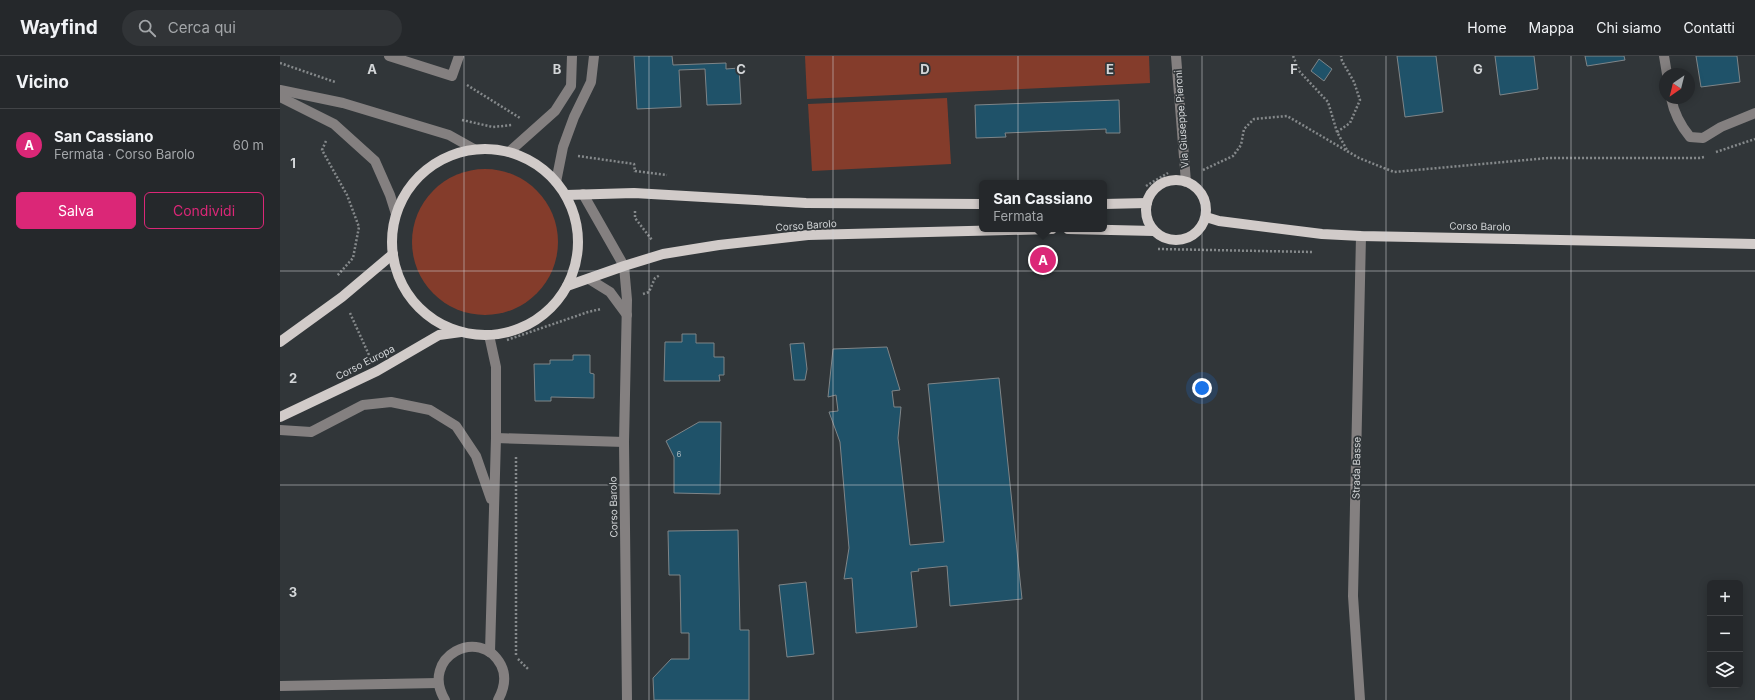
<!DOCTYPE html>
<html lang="it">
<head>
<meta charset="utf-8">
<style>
  body { margin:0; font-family:Inter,sans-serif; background:#313437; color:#f1f3f6 }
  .controls { position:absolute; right:12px; bottom:12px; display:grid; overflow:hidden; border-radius:6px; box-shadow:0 2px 10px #0003 }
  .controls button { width:36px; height:36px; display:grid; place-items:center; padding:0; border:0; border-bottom:1px solid #424447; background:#25282b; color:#f1f3f6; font:20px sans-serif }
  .compass { position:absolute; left:1379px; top:12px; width:36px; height:36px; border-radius:50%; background:#25282b; box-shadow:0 2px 10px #0003; rotate:215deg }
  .you { position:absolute; left:922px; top:332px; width:14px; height:14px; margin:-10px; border:3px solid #fff; border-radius:50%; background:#1a73e8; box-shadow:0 0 0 6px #1a73e833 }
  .badge { display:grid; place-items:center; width:26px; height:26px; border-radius:50%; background:#db2777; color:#fff; font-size:13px; font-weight:700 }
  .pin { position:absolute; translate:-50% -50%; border:2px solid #fff; box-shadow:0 1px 4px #0006 }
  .popup { position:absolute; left:699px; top:124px; width:128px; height:52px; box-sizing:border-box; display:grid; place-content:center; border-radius:6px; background:#25282b; filter:drop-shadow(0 1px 3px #0005); font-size:13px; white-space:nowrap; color:#a3a6a9 }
  .popup b { font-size:15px; color:#f1f3f6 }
  .popup::after { content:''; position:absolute; left:50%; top:100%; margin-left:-8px; border:8px solid transparent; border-top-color:#25282b }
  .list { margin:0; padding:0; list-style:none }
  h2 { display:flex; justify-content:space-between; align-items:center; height:52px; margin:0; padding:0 16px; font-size:17px }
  h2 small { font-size:13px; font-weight:400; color:#a3a6a9 }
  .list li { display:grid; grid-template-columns:26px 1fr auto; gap:12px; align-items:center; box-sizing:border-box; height:72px; padding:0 16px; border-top:1px solid #424447 }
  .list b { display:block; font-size:15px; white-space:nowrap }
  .list p { margin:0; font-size:13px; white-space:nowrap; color:#a3a6a9 }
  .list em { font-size:13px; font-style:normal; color:#a3a6a9 }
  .actions { display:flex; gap:8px; padding:12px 16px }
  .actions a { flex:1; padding:9px 0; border:1px solid #db2777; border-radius:6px; text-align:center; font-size:14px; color:#db2777 }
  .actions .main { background:#db2777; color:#fff }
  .icon { flex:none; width:22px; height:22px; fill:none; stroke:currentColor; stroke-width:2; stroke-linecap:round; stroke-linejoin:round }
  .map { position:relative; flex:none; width:1475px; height:644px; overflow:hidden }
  header { display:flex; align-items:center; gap:24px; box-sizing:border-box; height:56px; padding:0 20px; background:#25282b; border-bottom:1px solid #424447 }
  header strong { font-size:19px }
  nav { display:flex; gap:22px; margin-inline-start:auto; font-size:14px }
  .search { width:280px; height:36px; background:#313437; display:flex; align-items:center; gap:10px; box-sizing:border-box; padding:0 14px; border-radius:22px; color:#a3a6a9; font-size:15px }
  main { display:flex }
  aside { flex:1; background:#25282b }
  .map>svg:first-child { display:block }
  .green { fill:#843c2b }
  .building { fill:#1f5269; stroke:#7f8588 }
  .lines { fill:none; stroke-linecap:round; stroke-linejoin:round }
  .path { stroke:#85898b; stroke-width:2.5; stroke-dasharray:2 2; stroke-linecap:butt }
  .minor { stroke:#848080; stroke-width:10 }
  .major { stroke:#d1cbc9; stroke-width:10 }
  .grid { fill:none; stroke:#d3d6d8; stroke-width:1; stroke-opacity:0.55 }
  .labels { text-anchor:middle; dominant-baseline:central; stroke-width:3.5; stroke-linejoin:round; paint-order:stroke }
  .number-label { font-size:8px; fill:#a6b5bc }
  .street-label { font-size:10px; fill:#d3d6d8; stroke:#313639 }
  .grid-label { font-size:13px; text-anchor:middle; font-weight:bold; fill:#d3d6d8; stroke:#313639; stroke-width:3.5; stroke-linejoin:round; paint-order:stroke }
</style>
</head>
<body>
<header>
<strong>Wayfind</strong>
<div class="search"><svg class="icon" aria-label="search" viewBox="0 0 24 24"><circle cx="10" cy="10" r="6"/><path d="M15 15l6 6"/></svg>Cerca qui</div>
<nav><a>Home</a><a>Mappa</a><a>Chi siamo</a><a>Contatti</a></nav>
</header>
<main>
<aside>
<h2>Vicino<small></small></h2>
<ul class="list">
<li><span class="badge">A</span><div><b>San Cassiano</b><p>Fermata · Corso Barolo</p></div><em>60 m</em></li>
</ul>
<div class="actions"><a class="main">Salva</a><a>Condividi</a></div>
</aside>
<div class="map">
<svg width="1475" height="644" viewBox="0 0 1475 644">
  <rect width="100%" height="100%" fill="#313639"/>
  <g class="green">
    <polygon points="525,0 869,0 870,27 527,43"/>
    <polygon points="667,42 671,108 532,115 528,48"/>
    <circle cx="205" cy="186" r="73"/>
  </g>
  <g class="building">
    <polygon points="354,0 392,0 393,9 446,7 446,13 459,12 461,48 427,49 425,13 399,14 401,51 357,53"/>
    <polygon points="1117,0 1156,0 1163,56 1125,61"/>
    <polygon points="1215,0 1254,0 1258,33 1220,39"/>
    <polygon points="1305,0 1344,0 1345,4 1307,10"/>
    <polygon points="1416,0 1457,0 1460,26 1421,31"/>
    <polygon points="1039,3 1052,13 1044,25 1031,15"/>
    <polygon points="839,44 840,77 826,77 826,73 725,77 726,81 696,82 695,49"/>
    <polygon points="402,278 416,278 416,287 434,287 434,301 444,301 444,319 439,319 440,325 384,325 385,286 402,286"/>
    <polygon points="524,287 527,313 525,324 514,324 510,288"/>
    <polygon points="607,291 620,334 612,335 614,351 621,351 618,382 630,489 664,486 648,328 719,322 742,543 670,550 667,510 638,513 639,515 631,516 637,571 576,577 572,522 564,523 569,492 560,386 549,356 558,355 556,339 548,341 553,293"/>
    <polygon points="293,299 310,299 310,317 314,318 314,342 271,341 271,345 255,345 254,308 270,308 270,304 293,304"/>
    <polygon points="419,366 441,366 440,438 394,437 394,401 386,385"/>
    <polygon points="458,474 460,574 469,574 469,644 374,644 373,622 391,603 409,603 409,577 401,577 400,519 389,519 388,475"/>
    <polygon points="526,526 534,598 507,601 499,529"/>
  </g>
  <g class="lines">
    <g class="path">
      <polyline points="1013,0 1020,16 1048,46 1057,76 1068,96"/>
      <polyline points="0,7 55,26"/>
      <polyline points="187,29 240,62"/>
      <polyline points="182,64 213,71 232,69"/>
      <polyline points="1057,76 1070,67 1080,44 1074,26 1062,5 1061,0"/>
      <polyline points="46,85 42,94 67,139 79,171 73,202 57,220"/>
      <polyline points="1436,96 1475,83"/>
      <polyline points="298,100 354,108 355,116"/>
      <polyline points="923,114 953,100 961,89 964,73 974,63 1007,60 1079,102 1114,116 1268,102 1419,102 1424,101"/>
      <polyline points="355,115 387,119"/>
      <polyline points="866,130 888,117"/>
      <polyline points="355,155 355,162 372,184"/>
      <polyline points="878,193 1033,196"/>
      <polyline points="363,238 369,236 375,222 380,219"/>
      <polyline points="70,257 89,299"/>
      <polyline points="227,284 308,256 321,253"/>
      <polyline points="236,599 236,400"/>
      <polyline points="238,603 249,614"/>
    </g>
    <g class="minor">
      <polyline points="109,0 172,20 179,0"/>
      <polyline points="896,0 906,126"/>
      <polyline points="1384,0 1387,18"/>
      <polyline points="0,34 63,47 169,79 194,93"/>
      <polyline points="0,41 54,68 95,105 110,139 116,158"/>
      <path d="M 1391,42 C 1394,57 1400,69 1410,81 L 1423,82 L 1441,71 L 1475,57"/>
      <polyline points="229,96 275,55 291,30 292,0"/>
      <polyline points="276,126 283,91 294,61 311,26 314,0"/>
      <polyline points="303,138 344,210 347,244 344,386 347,644"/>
      <polyline points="309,223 330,236 347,259"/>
      <polyline points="209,279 216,311 216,382 210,596"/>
      <polyline points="0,374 31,376 83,349 111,346 150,354 176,370 196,400 211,443"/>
      <polyline points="216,382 344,386"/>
      <polyline points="0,630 158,627"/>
      <path d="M 165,644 C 139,601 200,569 221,609 C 227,621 224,633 218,644"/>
      <polyline points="1080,644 1073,540 1081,180"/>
    </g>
    <g class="major">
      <circle cx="205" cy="186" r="93"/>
      <circle cx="896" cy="154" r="30"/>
      <polyline points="286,139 354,137 526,147 702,148"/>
      <polyline points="824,148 867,147"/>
      <polyline points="926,161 939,165 1042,178 1081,180 1475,188"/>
      <polyline points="788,173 874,175"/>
      <polyline points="287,230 344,210 383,198 439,189 528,179 772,173"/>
      <polyline points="0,286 62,241 113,198"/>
      <polyline points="0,361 97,315 159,279 181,276"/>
    </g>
  </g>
  <path class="grid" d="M 184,0 L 184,644M 369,0 L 369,644M 553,0 L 553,644M 738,0 L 738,644M 922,0 L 922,644M 1106,0 L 1106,644M 1291,0 L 1291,644M 0,215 L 1475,215M 0,429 L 1475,429"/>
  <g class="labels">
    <g class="number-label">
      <text x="399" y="398">6</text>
    </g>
    <g class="street-label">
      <text transform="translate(901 63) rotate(-94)">Via Giuseppe Pieroni</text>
      <text transform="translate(526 169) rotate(-4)">Corso Barolo</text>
      <text transform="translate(1200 170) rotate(1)">Corso Barolo</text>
      <text transform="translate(85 306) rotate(-27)">Corso Europa</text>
      <text transform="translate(1076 412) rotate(-89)">Strada Basse</text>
      <text transform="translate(333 451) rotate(-91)">Corso Barolo</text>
    </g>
  </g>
  <g class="grid-label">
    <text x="92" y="18">A</text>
    <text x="277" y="18">B</text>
    <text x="461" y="18">C</text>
    <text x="645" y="18">D</text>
    <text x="830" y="18">E</text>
    <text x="1014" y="18">F</text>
    <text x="1198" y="18">G</text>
    <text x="13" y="112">1</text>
    <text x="13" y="327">2</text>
    <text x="13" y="541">3</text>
  </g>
</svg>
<div class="controls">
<button>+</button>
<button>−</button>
<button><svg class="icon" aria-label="layers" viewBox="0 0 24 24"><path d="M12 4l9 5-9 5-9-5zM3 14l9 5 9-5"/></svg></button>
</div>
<svg class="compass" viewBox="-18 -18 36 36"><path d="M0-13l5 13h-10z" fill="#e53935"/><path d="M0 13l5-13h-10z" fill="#a3a6a9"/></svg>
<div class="you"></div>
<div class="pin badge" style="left:763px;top:204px">A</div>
<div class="popup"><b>San Cassiano</b>Fermata</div>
</div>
</main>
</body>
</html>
